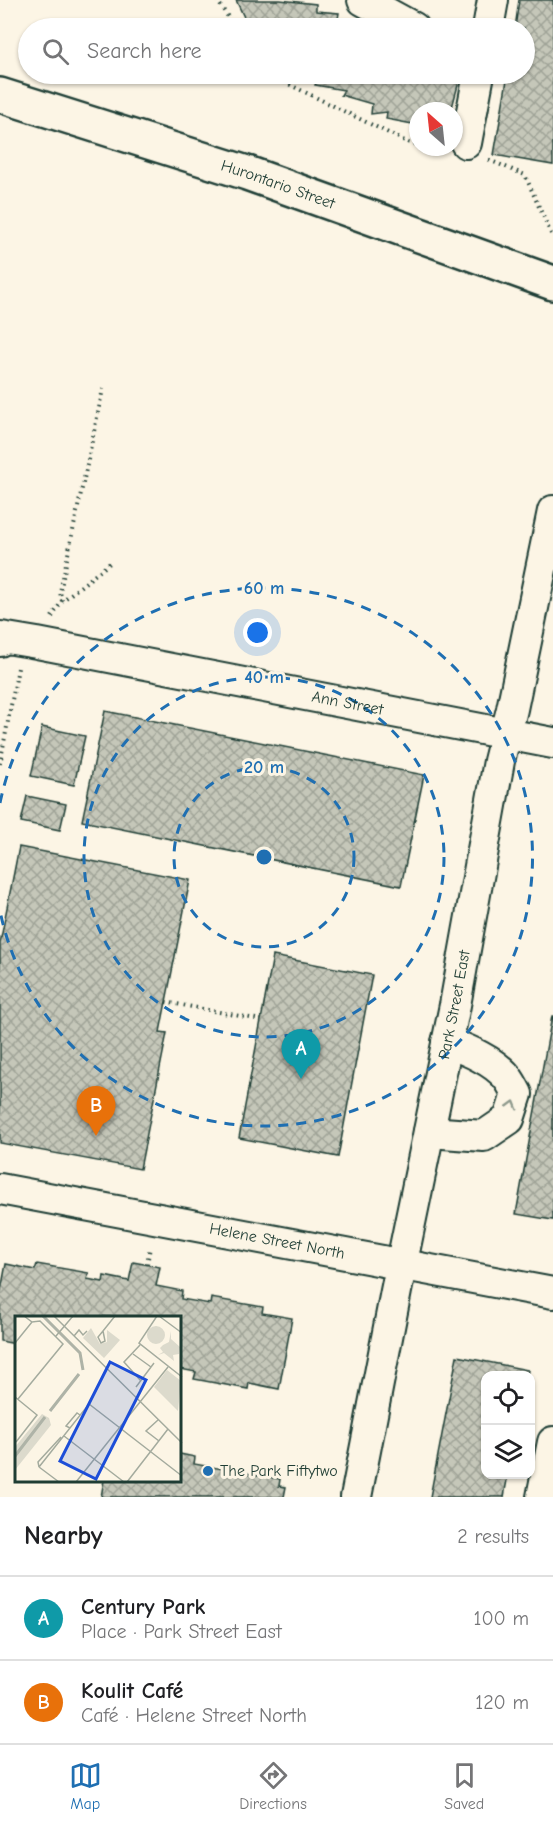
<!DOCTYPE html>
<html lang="en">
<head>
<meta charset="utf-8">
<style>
  body { margin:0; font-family:"Comic Neue",sans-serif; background:#f6f6f6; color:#202124 }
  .controls { position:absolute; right:18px; bottom:18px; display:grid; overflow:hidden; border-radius:12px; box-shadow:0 2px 4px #0004 }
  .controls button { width:54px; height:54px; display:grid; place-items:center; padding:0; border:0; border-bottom:2px solid #e0e0e0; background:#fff; color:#202124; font:30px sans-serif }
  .compass { position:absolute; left:409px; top:102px; width:54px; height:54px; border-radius:50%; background:#fff; box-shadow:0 2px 4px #0004; rotate:333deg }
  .you { position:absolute; left:258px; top:633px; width:21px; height:21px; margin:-15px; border:4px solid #fff; border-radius:50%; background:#1a73e8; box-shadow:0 0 0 9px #1a73e833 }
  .badge { display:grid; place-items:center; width:39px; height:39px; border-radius:50%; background:#1f6fb2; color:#fff; font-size:20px; font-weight:700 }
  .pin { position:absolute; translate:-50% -50px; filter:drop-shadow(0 2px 3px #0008) }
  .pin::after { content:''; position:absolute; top:32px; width:21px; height:18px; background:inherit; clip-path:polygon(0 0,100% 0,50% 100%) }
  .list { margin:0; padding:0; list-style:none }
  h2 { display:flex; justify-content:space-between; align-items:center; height:78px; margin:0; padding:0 24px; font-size:26px }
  h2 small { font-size:20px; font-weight:400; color:#757577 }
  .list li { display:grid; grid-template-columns:39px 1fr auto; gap:18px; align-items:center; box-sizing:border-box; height:84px; padding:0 24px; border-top:2px solid #e0e0e0 }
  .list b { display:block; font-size:22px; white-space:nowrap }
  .list p { margin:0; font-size:20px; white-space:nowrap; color:#757577 }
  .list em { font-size:20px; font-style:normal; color:#757577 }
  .icon { flex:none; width:33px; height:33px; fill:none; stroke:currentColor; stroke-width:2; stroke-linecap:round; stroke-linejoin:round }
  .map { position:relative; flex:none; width:553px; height:1497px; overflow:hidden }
  .search { position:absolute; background:#fff; box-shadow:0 2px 4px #0004; left:18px; right:18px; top:18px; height:66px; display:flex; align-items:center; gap:15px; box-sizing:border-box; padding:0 21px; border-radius:33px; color:#757577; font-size:22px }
  .sheet { height:246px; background:#fff }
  nav { display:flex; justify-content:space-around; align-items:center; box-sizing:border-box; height:84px; border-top:2px solid #e0e0e0; background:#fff; font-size:16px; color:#757577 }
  nav a { display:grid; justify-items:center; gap:3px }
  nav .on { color:#1f6fb2 }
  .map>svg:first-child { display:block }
  .building { fill:url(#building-cross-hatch); stroke:#1f3d34; stroke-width:1.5 }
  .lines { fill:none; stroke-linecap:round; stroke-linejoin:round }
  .minor-casing { stroke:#1f3d34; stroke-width:34 }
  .major-casing { stroke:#1f3d34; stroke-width:38 }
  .path { stroke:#1f3d34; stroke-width:4; stroke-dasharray:1.5 4.5; stroke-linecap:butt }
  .minor { stroke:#fcf5e5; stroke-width:30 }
  .major { stroke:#fcf5e5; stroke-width:33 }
  .oneway { stroke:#8e998c }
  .ring { fill:none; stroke:#1f6fb2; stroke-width:3; stroke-dasharray:10 8 }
  .poi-dot { fill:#1f6fb2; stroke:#fcf5e5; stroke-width:2 }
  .labels { text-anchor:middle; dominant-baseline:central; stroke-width:6; stroke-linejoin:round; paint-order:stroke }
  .street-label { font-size:16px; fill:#1f3d34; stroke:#fcf5e5 }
  .poi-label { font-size:16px; fill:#1f3d34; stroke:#fcf5e5; text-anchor:start }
  .inset-river { fill:none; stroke:#aeb3a7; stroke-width:3 }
  .inset-road { fill:none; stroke:#a4ab9e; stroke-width:1.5 }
  .view { fill:#1d4ed8; fill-opacity:0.15; stroke:#1d4ed8; stroke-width:3 }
  .inset-edge { fill:none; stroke:#1f3d34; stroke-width:3 }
  .centre { fill:#1f6fb2; stroke:#fcf5e5; stroke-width:3 }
  .ring-label { font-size:18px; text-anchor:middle; font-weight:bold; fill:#1f6fb2; stroke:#fcf5e5; stroke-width:6; stroke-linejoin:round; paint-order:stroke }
</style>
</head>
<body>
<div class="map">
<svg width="553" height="1497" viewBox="0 0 553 1497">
  <defs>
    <pattern id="building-cross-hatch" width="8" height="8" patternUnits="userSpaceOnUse" patternTransform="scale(1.5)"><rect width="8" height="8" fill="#c5c7b9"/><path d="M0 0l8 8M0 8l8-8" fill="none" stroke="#9fa397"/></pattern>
  </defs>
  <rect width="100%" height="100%" fill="#fcf5e5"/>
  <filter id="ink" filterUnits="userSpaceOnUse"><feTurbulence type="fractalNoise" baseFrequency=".0167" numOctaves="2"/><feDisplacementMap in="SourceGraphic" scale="12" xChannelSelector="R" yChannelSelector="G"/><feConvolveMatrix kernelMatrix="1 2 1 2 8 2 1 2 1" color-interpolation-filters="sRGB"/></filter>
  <g filter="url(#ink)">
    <g class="building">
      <polygon points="236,0 280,0 316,4 316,11 339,13 338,19 366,25 367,28 249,28"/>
      <polygon points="519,0 553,0 553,165 494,155 508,74 524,74 524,28 515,28"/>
      <polygon points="295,74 461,74 451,111 418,111 418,125 386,119 387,112 371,114 372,104 341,95 344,90 315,85 319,77 294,76"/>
      <polygon points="105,711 424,775 401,886 82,821"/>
      <polygon points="42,727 85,736 74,785 31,776"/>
      <polygon points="27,796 66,804 60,830 21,822"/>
      <polygon points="19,847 190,880 160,1032 167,1033 140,1169 0,1143 0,943"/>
      <polygon points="273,956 372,975 338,1157 239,1138"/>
      <polygon points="552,1016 553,1016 553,1220 516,1214"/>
      <polygon points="133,1262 160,1267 156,1286 182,1291 181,1299 210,1304 211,1298 263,1307 262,1313 292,1318 279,1389 249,1383 248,1389 194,1379 196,1372 180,1369 180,1317 16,1317 16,1344 0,1341 0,1295 6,1264 35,1270 37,1264 89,1273 87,1279 103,1282 104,1276 129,1281"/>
      <polygon points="457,1356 528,1370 527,1376 486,1376 486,1474 508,1474 504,1497 430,1497"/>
      <polygon points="180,1454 195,1457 194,1464 280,1479 279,1486 286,1487 284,1497 101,1497 104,1480 180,1480"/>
    </g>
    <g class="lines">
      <g class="minor-casing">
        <g id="minor">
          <polyline points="363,0 414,28"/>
          <polyline points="488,28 493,0"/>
          <polyline points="466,143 479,74"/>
          <path id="s1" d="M 0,641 L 1,637 L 37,643 L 553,743"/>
          <path d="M 429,1132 L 484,1136 L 509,1119 L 517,1094 C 514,1088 511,1082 507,1077 C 493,1060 467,1050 447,1042"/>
          <path id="s2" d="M 0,1189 L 553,1293"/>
          <path id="s3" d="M 356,1497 L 396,1291 L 455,1005 L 499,761 L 512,709 L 553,511"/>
          <polyline points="542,1497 553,1442"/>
        </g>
      </g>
      <g class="major-casing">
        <g id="major">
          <path id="s4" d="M 0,95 L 247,173 L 553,283"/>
        </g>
      </g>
      <g class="path">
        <polyline points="217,0 235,28"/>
        <polyline points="268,74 409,143 418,145"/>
        <polyline points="427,147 438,149"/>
        <polyline points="489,160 525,175 551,234"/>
        <polyline points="62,601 60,592 103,389"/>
        <polyline points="52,617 62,601 110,563"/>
        <polyline points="0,764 18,668"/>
        <polyline points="166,1002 261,1020"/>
        <polyline points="147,1264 150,1247"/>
      </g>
      <use href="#minor" class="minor"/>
      <use href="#major" class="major"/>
    </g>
    <defs><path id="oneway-chevron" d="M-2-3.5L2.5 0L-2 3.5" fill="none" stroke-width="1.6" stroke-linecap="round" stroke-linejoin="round" transform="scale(1.5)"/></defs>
    <use class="oneway" href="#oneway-chevron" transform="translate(513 1105) rotate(-74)"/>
  </g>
  <g class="ring">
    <circle cx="264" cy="857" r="90"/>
    <circle cx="264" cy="857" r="180"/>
    <path d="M0 803A269 269 0 1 1 0 911"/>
  </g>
  <circle class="poi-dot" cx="208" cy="1471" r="6"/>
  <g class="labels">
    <g class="street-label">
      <text stroke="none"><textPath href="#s4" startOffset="292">Hurontario Street</textPath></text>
      <text stroke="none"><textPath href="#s1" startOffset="357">Ann Street</textPath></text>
      <text stroke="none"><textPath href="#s3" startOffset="502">Park Street East</textPath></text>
      <text stroke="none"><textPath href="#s2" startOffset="282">Helene Street North</textPath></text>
    </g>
    <g class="poi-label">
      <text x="220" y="1471">The Park Fiftytwo</text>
    </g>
  </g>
  <g transform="translate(15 1316)">
    <rect width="166" height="166" fill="#fcf5e5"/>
    <path d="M 76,12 L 85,28 L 92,26 L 92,14 L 105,24 L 89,42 L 68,22 ZM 156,15 L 156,23 L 165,31 L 164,38 L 158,39 L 159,45 L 149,37 L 143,39 L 148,36 L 145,32 L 148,29 L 154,26 ZM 152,54 L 166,65 L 163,95 L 139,71 Z" fill="#dcdacc"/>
    <path d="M 27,98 L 34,102 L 36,109 L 0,154 L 0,131 Z" fill="#dcdacc"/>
    <path d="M132 19a9 9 0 1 1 18 0a9 9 0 1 1-18 0Z" fill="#dcdacc"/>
    <path class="inset-river" d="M 28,0 L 65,37 L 68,54M 35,95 L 64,58M 0,140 L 30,101"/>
    <path class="inset-road" d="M 39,0 L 167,127M 142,0 L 124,27 L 167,61M 144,0 L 167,17M 88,15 L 90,25 L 86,27 L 83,21 L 88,15 L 100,0M 41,20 L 58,0M 59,20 L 64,14 L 68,19 L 72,15M 0,27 L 17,6M 125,29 L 109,46 L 126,65M 118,38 L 136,51M 121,71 L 139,47M 0,81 L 22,99 L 1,126M 3,83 L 48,28 L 25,5 L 17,6 L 9,0M 143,104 L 131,115 L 144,125M 55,112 L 51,110 L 62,97 L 65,99M 49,120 L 109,166M 24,151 L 74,88 L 167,160M 24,151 L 23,146 L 46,121M 24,151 L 44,166M 61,166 L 153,51M 112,166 L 153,113"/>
    <path class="view" d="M 95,46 L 131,64 L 81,163 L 45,145 Z"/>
    <rect width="166" height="166" class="inset-edge"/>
  </g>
  <circle cx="264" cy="857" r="9" class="centre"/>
  <g class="ring-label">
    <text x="264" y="594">60 m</text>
    <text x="264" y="683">40 m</text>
    <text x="264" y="773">20 m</text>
  </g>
</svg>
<div class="controls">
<button><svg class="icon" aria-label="locate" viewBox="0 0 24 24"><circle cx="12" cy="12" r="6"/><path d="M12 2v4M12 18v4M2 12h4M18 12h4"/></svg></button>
<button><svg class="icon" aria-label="layers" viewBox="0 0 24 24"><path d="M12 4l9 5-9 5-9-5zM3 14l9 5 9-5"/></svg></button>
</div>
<svg class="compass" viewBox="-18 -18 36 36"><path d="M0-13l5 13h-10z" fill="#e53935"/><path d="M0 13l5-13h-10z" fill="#757577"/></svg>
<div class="you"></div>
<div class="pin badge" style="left:301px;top:1079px;background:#0f9aa8">A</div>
<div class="pin badge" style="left:96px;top:1136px;background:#e8710a">B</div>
<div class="search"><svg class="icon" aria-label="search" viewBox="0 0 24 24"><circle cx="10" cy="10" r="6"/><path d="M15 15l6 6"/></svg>Search here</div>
</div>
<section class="sheet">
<h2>Nearby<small>2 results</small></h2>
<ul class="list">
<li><span class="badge" style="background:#0f9aa8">A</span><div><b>Century Park</b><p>Place · Park Street East</p></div><em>100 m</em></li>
<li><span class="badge" style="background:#e8710a">B</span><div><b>Koulit Café</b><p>Café · Helene Street North</p></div><em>120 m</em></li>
</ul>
</section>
<nav>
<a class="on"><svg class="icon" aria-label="map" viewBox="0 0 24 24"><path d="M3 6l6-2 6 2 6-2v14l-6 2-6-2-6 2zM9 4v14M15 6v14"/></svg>Map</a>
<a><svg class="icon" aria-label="directions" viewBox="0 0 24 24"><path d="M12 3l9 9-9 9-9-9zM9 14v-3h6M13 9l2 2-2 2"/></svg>Directions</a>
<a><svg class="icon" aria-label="saved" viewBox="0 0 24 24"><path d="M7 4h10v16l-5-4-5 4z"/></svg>Saved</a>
</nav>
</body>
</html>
